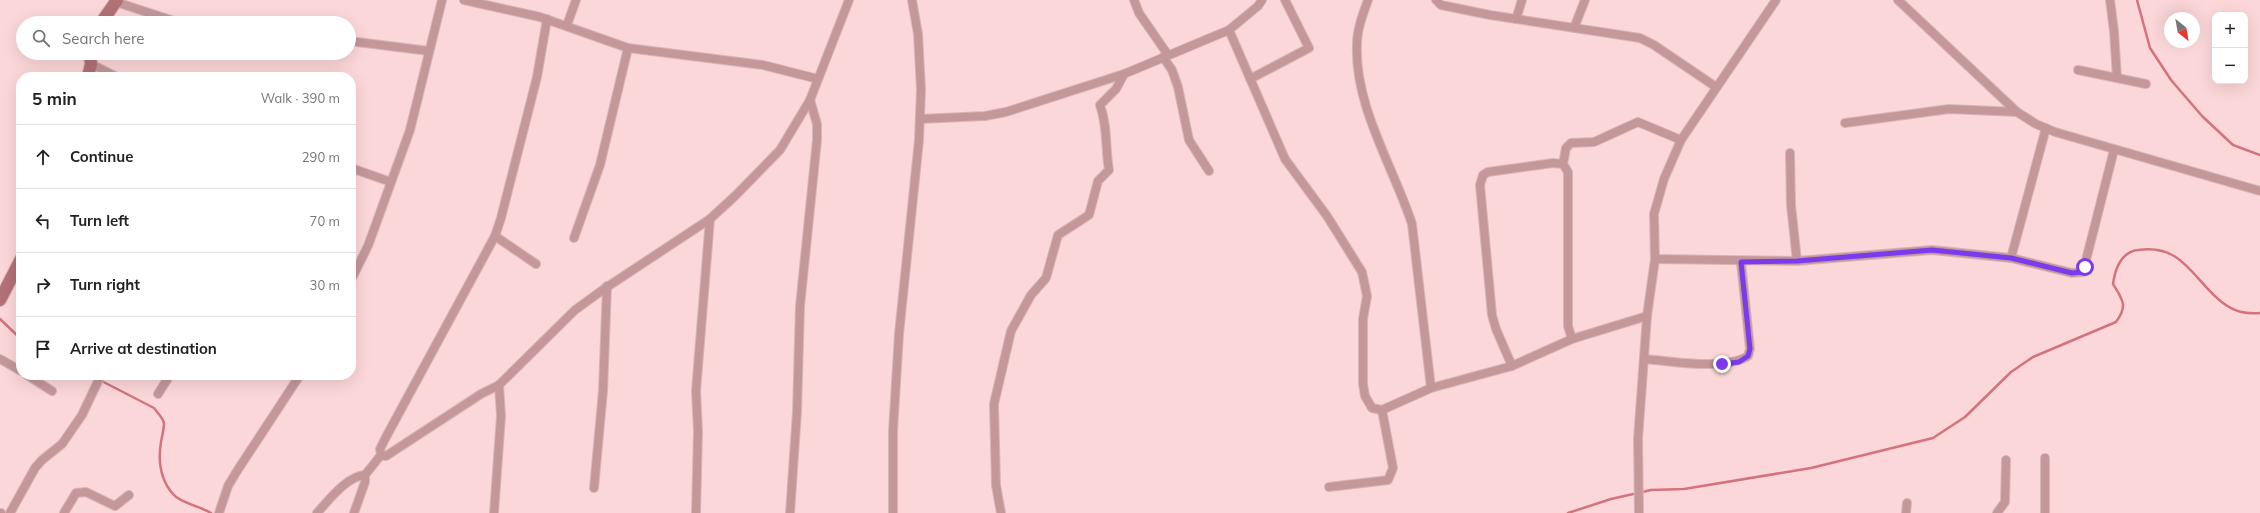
<!DOCTYPE html>
<html lang="en">
<head>
<meta charset="utf-8">
<style>
  body { margin:0; font-family:Mulish,sans-serif; background:#f6f6f6; color:#222 }
  .controls { position:absolute; right:12px; top:12px; display:grid; overflow:hidden; border-radius:8px; box-shadow:0 4px 16px #0002 }
  .controls button { width:36px; height:36px; display:grid; place-items:center; padding:0; border:0; border-bottom:1px solid #e0e0e0; background:#fff; color:#222; font:20px sans-serif }
  .compass { position:absolute; left:2164px; top:12px; width:36px; height:36px; border-radius:50%; background:#fff; box-shadow:0 4px 16px #0002; rotate:149deg }
  .stop { position:absolute; width:12px; height:12px; margin:-9px; border:3px solid #7c3aed; border-radius:50%; background:#fff }
  .stop.end { background:#7c3aed; border-color:#fff; box-shadow:0 1px 4px #0008 }
  .list { margin:0; padding:0; list-style:none }
  h2 { display:flex; justify-content:space-between; align-items:center; height:52px; margin:0; padding:0 16px; font-size:17px }
  h2 small { font-size:13px; font-weight:400; color:#767676 }
  .list li { display:grid; grid-template-columns:26px 1fr auto; gap:12px; align-items:center; box-sizing:border-box; height:64px; padding:0 16px; border-top:1px solid #e0e0e0 }
  .list b { display:block; font-size:15px; white-space:nowrap }
  .list em { font-size:13px; font-style:normal; color:#767676 }
  .icon { flex:none; width:22px; height:22px; fill:none; stroke:currentColor; stroke-width:2; stroke-linecap:round; stroke-linejoin:round }
  .map { position:relative; flex:none; width:2260px; height:513px; overflow:hidden }
  .search { position:absolute; background:#fff; box-shadow:0 4px 16px #0002; left:16px; top:16px; width:340px; height:44px; display:flex; align-items:center; gap:10px; box-sizing:border-box; padding:0 14px; border-radius:22px; color:#767676; font-size:15px }
  .panel { position:absolute; background:#fff; box-shadow:0 4px 16px #0002; left:16px; top:72px; width:340px; height:308px; border-radius:16px }
  .map>svg:first-child { display:block }
  .lines { fill:none; stroke-linecap:round; stroke-linejoin:round }
  .stream { stroke:#d3737c; stroke-width:2.5 }
  .street-casing { stroke:#d7b6b8; stroke-width:10 }
  .secondary-casing { stroke:#d7b6b8; stroke-width:14 }
  .street { stroke:#c49799; stroke-width:8 }
  .secondary { stroke:#b27176; stroke-width:12 }
  .route { stroke:#7c3aed; stroke-width:5 }
</style>
</head>
<body>
<div class="map">
<svg width="2260" height="513" viewBox="0 0 2260 513">
  <rect width="100%" height="100%" fill="#fcd7d9"/>
  <g class="lines">
    <g class="stream">
      <polyline points="2137,0 2150,48 2171,80 2202,116 2233,145 2260,155"/>
      <polyline points="0,319 21,339"/>
      <path d="M 90,375 L 154,408 C 157,412 163,418 164,423 C 164,429 162,436 161,442 C 158,460 160,479 173,494 C 180,503 200,506 211,513"/>
      <path d="M 1568,513 L 1611,499 L 1651,490 L 1684,489 L 1811,468 L 1933,438 L 1965,417 L 2011,372 L 2033,357 L 2116,322 C 2128,306 2123,300 2113,284 C 2115,270 2121,252 2138,250 C 2184,243 2194,282 2223,303 C 2235,312 2245,314 2260,313"/>
    </g>
    <g class="street-casing">
      <g id="street">
        <polyline points="464,0 540,17 628,48 763,65 818,79"/>
        <polyline points="1134,0 1139,13 1168,55"/>
        <path d="M 1368,0 C 1363,14 1357,29 1357,44 C 1354,106 1394,168 1412,224 L 1431,388"/>
        <polyline points="1436,0 1441,5 1490,15 1640,38 1654,45 1716,87"/>
        <polyline points="1898,0 2017,112 2036,124 2055,132 2260,191"/>
        <polyline points="2110,0 2114,31 2117,78"/>
        <polyline points="116,2 180,23"/>
        <polyline points="1516,19 1522,0"/>
        <polyline points="567,25 576,0"/>
        <polyline points="1574,28 1585,0"/>
        <polyline points="1229,30 1285,159 1327,216 1362,272 1367,296 1363,319 1363,384 1365,396 1372,408 1382,410 1431,388 1512,366 1572,339 1647,316"/>
        <polyline points="349,41 429,51"/>
        <polyline points="1163,57 1172,70 1178,87 1189,140 1209,171"/>
        <polyline points="91,64 117,77"/>
        <polyline points="2078,70 2146,84"/>
        <polyline points="1250,79 1309,48 1285,0"/>
        <polyline points="920,119 985,116 1006,112 1124,74 1229,30 1258,6 1262,0"/>
        <polyline points="1845,123 1949,109 2017,112"/>
        <polyline points="1790,153 1791,205 1797,261"/>
        <polyline points="1563,164 1566,148 1571,143 1594,142 1638,122 1681,140"/>
        <polyline points="351,168 391,182"/>
        <polyline points="495,236 536,264"/>
        <polyline points="574,238 600,165 628,48"/>
        <polyline points="2011,258 2046,128"/>
        <polyline points="1655,259 1797,261 1932,250 2011,258 2072,273 2083,272 2114,150"/>
        <polyline points="351,280 368,246 410,130 442,0"/>
        <polyline points="0,359 21,371"/>
        <path d="M 1644,359 C 1673,361 1724,371 1748,356 L 1750,349 L 1741,262"/>
        <polyline points="1512,366 1496,329 1492,315 1480,185 1483,175 1488,172 1553,163 1563,164 1568,172 1568,326 1572,339"/>
        <polyline points="27,375 52,391"/>
        <polyline points="158,394 170,375"/>
        <polyline points="381,455 386,456 481,394 499,385 575,310 604,289 710,219 735,196 780,150 810,100 849,0"/>
        <polyline points="1329,487 1388,480 1393,468 1382,410"/>
        <polyline points="594,488 603,391 607,286"/>
        <polyline points="0,513 1,513"/>
        <polyline points="10,513 35,468 42,460 62,444 82,415 101,375"/>
        <polyline points="64,513 76,493 86,492 115,506 129,495"/>
        <polyline points="219,513 228,486 237,471 300,375"/>
        <path d="M 317,513 C 329,500 347,476 365,475"/>
        <polyline points="354,513 365,482 365,475 381,455 380,449 386,437 495,236 501,218 537,77 547,19"/>
        <polyline points="494,513 501,416 499,385"/>
        <polyline points="696,513 698,432 696,391 710,219"/>
        <polyline points="790,513 797,412 800,306 817,140 817,124 810,100"/>
        <polyline points="893,513 893,431 899,334 919,140 921,90 918,34 912,0"/>
        <path d="M 1001,513 L 996,485 L 994,404 L 1011,331 L 1031,295 L 1046,278 L 1058,235 L 1089,215 L 1098,181 L 1109,170 C 1105,148 1108,127 1100,105 L 1116,89 L 1124,74"/>
        <polyline points="1639,513 1638,439 1647,316 1655,259 1654,214 1664,179 1681,140 1776,0"/>
        <polyline points="1906,513 1907,503"/>
        <polyline points="1997,513 2005,502 2006,460"/>
        <polyline points="2045,513 2045,458"/>
      </g>
    </g>
    <g class="secondary-casing">
      <g id="secondary">
        <polyline points="101,23 117,0"/>
        <polyline points="88,77 91,64 90,53"/>
        <polyline points="0,300 21,259"/>
      </g>
    </g>
    <use href="#street" class="street"/>
    <use href="#secondary" class="secondary"/>
  </g>
  <g class="lines">
    <polyline class="route" points="1722,364 1739,362 1748,356 1750,349 1741,262 1797,261 1932,250 2011,258 2072,273 2083,272 2085,267"/>
  </g>
</svg>
<div class="controls">
<button>+</button>
<button>−</button>
</div>
<svg class="compass" viewBox="-18 -18 36 36"><path d="M0-13l5 13h-10z" fill="#e53935"/><path d="M0 13l5-13h-10z" fill="#767676"/></svg>
<div class="stop" style="left:2085px;top:267px"></div>
<div class="stop end" style="left:1722px;top:364px"></div>
<div class="search"><svg class="icon" aria-label="search" viewBox="0 0 24 24"><circle cx="10" cy="10" r="6"/><path d="M15 15l6 6"/></svg>Search here</div>
<section class="panel">
<h2>5 min<small>Walk · 390 m</small></h2>
<ul class="list">
<li><svg class="icon" aria-label="ahead" viewBox="0 0 24 24"><path d="M12 20V5M6 11l6-6 6 6"/></svg><div><b>Continue</b></div><em>290 m</em></li>
<li><svg class="icon" aria-label="left" viewBox="0 0 24 24"><path d="M17 20v-9H6M10 6l-5 5 5 5"/></svg><div><b>Turn left</b></div><em>70 m</em></li>
<li><svg class="icon" aria-label="right" viewBox="0 0 24 24"><path d="M7 20v-9h11M14 6l5 5-5 5"/></svg><div><b>Turn right</b></div><em>30 m</em></li>
<li><svg class="icon" aria-label="arrive" viewBox="0 0 24 24"><path d="M6 21V4h12l-3 4 3 4H6"/></svg><div><b>Arrive at destination</b></div></li>
</ul>
</section>
</div>
</body>
</html>
